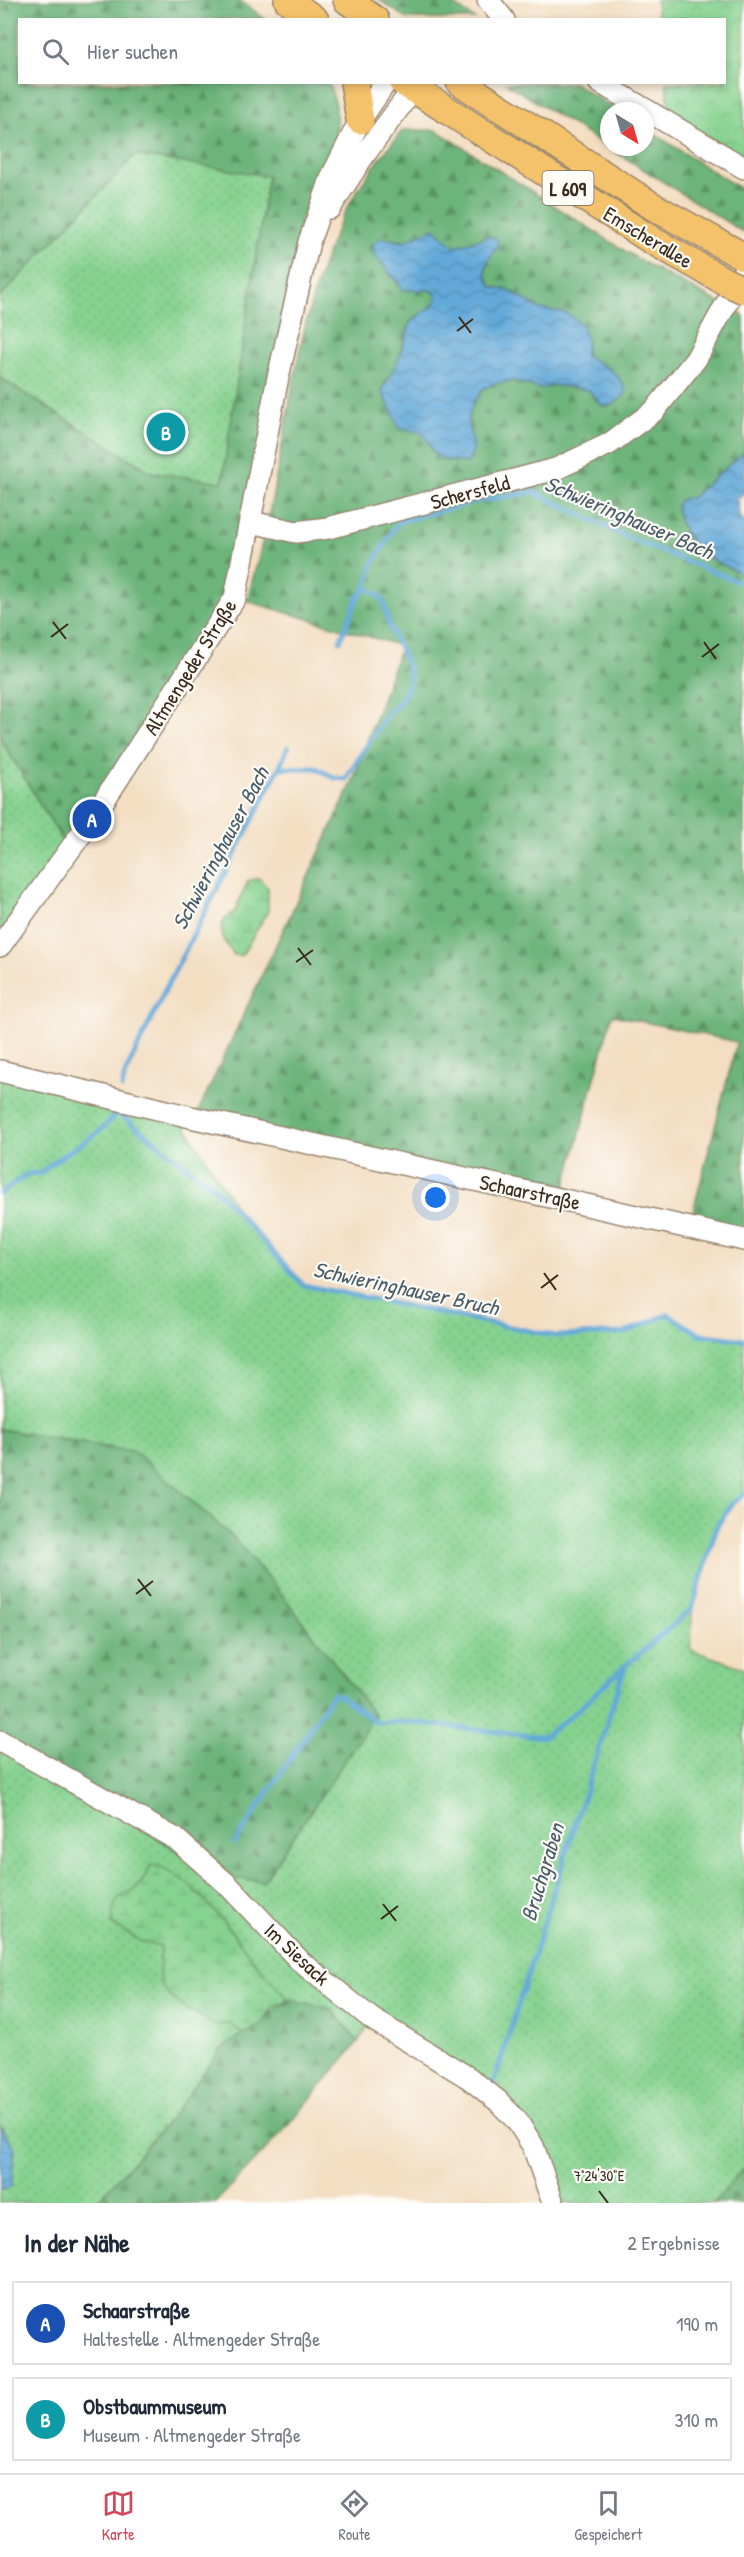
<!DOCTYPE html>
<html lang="de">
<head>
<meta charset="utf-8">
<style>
  body { margin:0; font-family:"Patrick Hand",sans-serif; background:#f2f2f3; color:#1f2937 }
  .compass { position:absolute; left:600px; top:102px; width:54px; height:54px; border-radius:50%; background:#fff; box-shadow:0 3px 9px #0003; rotate:143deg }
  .you { position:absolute; left:436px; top:1198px; width:21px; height:21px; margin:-15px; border:4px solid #fff; border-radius:50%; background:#1a73e8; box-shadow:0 0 0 9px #1a73e833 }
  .badge { display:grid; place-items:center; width:39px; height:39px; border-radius:50%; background:#d1495b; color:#fff; font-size:20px; font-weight:700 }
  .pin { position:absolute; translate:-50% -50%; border:3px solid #fff; box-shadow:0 2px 6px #0006 }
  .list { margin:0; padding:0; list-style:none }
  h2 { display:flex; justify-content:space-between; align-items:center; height:78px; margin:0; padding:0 24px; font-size:26px }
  h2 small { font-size:20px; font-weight:400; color:#747a83 }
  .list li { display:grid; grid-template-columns:39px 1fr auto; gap:18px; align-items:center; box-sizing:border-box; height:84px; margin:0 12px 12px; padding:0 12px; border:2px solid #e0e1e3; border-radius:0px }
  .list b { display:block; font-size:22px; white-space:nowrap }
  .list p { margin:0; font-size:20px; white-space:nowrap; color:#747a83 }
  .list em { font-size:20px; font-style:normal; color:#747a83 }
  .icon { flex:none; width:33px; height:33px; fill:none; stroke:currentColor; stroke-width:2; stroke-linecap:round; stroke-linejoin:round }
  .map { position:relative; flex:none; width:744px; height:2203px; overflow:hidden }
  .search { position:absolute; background:#fff; box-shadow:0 3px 9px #0003; left:18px; right:18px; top:18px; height:66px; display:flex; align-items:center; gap:15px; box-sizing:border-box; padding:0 21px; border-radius:0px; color:#747a83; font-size:22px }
  .sheet { height:270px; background:#fff }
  nav { display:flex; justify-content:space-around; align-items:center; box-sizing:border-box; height:84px; border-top:2px solid #e0e1e3; background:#fff; font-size:16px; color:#747a83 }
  nav a { display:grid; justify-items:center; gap:3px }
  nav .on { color:#d1495b }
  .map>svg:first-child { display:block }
  .grass { fill:url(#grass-dots); stroke:#607e57; stroke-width:1.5 }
  .forest { fill:url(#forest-firs); stroke:#546f4c; stroke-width:1.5; fill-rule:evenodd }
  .wetland { fill:url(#wetland-marsh); stroke:#607e57; stroke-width:1.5 }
  .park { fill:url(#park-crowns); stroke:#607e57; stroke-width:1.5 }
  .water { fill:url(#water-waves); stroke:#4e6a7c; stroke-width:1.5 }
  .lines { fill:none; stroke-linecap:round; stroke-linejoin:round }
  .stream { stroke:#62a9d9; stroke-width:5 }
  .minor-casing { stroke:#978470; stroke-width:24 }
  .major-casing { stroke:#978470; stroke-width:30 }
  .minor { stroke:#fff; stroke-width:21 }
  .major { stroke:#f4c26a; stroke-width:27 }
  .major-bridge-casing { stroke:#978470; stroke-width:30; stroke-linecap:butt }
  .major-bridge { stroke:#f4c26a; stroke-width:27 }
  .ticks { fill:none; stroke:#3b2a1e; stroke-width:2 }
  .labels { text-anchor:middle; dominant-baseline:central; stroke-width:4.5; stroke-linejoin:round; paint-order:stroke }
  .shield { fill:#fdfcf7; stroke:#75695f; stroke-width:1.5 }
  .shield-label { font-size:20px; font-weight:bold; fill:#3b2a1e }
  .street-label { font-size:21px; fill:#3b2a1e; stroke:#fdfcf7 }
  .water-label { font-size:22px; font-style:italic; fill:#4b5d69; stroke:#fdfcf7 }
  .ticks-label { font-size:15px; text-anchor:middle; fill:#3b2a1e; stroke:#fdfcf7; stroke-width:4.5; stroke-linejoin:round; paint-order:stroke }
</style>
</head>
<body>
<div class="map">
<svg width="744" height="2203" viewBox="0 0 744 2203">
  <defs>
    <pattern id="grass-dots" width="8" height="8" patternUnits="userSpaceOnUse" patternTransform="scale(1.5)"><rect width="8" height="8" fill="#86d290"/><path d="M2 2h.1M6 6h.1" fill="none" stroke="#75b47c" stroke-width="1.8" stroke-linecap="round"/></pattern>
    <pattern id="forest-firs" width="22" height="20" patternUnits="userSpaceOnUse" patternTransform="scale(1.5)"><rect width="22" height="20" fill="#6cb47a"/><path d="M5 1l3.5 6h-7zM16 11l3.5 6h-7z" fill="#5a9363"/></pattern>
    <pattern id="wetland-marsh" width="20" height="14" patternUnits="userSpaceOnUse" patternTransform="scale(1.5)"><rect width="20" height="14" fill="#86d290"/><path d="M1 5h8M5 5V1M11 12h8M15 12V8" fill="none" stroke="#75b47c"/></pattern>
    <pattern id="park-crowns" width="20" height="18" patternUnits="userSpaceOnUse" patternTransform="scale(1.5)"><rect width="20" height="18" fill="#86d290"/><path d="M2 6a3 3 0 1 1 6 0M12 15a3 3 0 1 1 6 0" fill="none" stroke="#75b47c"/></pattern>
    <pattern id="water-waves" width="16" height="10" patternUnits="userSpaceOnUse" patternTransform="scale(1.5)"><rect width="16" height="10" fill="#62a9d9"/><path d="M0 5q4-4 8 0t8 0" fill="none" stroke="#528aaf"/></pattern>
  </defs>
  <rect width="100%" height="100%" fill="#fdfcf7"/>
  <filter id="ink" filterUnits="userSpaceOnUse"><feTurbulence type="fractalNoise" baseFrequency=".0167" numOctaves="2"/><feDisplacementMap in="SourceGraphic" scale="12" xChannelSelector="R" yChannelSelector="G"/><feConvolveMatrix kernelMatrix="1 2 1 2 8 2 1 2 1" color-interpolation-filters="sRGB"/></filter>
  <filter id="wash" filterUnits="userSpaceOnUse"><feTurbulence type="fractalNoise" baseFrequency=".008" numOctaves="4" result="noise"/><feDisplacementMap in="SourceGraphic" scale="24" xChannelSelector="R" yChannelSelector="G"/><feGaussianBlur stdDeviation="1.35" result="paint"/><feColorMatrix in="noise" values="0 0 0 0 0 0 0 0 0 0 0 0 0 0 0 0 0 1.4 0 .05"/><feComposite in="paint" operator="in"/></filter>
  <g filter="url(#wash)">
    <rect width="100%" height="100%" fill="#f3dec2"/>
    <g class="grass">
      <polygon points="135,155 268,175 222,483 150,472 0,378 0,297"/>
      <polygon points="0,738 69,851 0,946"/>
      <polygon points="0,1071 177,1113 248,1227 303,1285 555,1336 624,1333 668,1314 699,1334 744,1340 744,1494 732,1504 717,1526 692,1609 691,1650 744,1668 744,2168 714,2203 553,2203 517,2121 372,2019 358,2042 332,2009 189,2094 170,2119 96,2203 0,2203 0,1741 375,1716 283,1596 235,1539 135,1452 0,1429"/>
    </g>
    <g class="forest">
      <polygon points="0,0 239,0 265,19 20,20 20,82 329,83 336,105 337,138 300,222 309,242 240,581 69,851 0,738 0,378 150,472 222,482 268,176 135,155 0,297"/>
      <polygon points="379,0 447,0 475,19 407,19"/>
      <polygon points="506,83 574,83 618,111 609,111 609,147 645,147 645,128 744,191 744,233"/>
      <path d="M 403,130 L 436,130 L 639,260 L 744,316 L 744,452 L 691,498 L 681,500 L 680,524 L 702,555 L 744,575 L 744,1240 L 689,1227 L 737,1042 L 612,1015 L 562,1199 L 195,1118 L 352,783 L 401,646 L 247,601 C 255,569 265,536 271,504 C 291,405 300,303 345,212 C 360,183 382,155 403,130 ZM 489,236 L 496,239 L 498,245 C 487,261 480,270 492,287 L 509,290 L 540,309 L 566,314 L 587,340 L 585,357 L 610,369 L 596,400 L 589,390 L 554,385 L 541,389 L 515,381 L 498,383 L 484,388 L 473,403 L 468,420 L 473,451 L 467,463 L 441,460 L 433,451 L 429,438 L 417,430 L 382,391 L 398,361 L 410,322 L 435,303 L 437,295 L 430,290 L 403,290 L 373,253 L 381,238 L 455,247 Z"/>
      <polygon points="0,1429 135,1452 235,1539 283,1596 375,1716 263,1882 218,1876 0,1741"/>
      <polygon points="290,1999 332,2009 358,2042 286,2128 215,2203 96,2203 170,2119 220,2050"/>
      <polygon points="744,2168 744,2203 714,2203"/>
    </g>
    <g class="wetland">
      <polygon points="259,878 268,888 268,911 242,955 234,955 224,941 221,929 224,920 235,911 248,881"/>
      <path d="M 151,1865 C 188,1869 232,1932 254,1961 C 265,1975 277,1986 288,2000 L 271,2008 L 262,2023 L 244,2034 L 228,2023 L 217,2026 C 200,2015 169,2003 161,1983 C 157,1974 161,1956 161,1946 L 140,1941 L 112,1924 C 113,1887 127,1901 141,1883 C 145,1878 148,1870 151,1865 Z"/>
    </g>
    <polygon class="park" points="656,0 744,0 744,158 671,116 666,83 724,82 724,20 658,19"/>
    <g class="water">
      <path d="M 434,228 L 455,247 L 489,236 L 497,239 L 498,245 C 487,261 480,270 492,287 L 508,290 L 540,309 L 566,313 L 582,325 L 587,340 L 585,356 C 602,365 621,372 626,393 C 619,401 614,406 603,406 L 589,390 L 554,385 L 541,389 L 515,381 L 498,383 L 484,388 L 473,403 L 468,420 L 473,451 L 468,463 C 460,461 446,462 439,458 C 420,443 439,432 400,429 L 382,391 L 398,361 L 411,322 L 435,303 L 437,295 L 430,290 L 404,290 L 373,253 L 373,244 L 381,238 L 404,242 Z"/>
      <path d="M 744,452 L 744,493 L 737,498 L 739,518 L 744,520 L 744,575 C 708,558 684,549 676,506 L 681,499 L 691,498 Z"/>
      <polygon points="0,2126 15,2148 11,2187 0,2190"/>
    </g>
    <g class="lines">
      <g class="stream">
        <polyline points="340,641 358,597 366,588"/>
        <polyline points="279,768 288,747"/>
        <path d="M 122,1088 L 125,1074 L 164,992 L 279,768 L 316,768 L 335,778 L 346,779 C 357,759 371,740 383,721 C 391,708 405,701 409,683 C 412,665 396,644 390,627 C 382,606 390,599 366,588 L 373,564 L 398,522 L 473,502 L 534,492 L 633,540 L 744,584"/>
        <polyline points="118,1113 215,1188 303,1285 555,1336 624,1333 668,1314 699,1334 744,1340"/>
        <path d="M 0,1194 L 27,1174 L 41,1173 C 63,1150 102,1138 118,1110"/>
        <polyline points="235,1843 333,1694 340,1696 377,1723 408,1722 543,1737 577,1711 625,1666 692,1609 717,1526 732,1504 744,1494"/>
        <polyline points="492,2088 624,1669"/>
      </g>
    </g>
  </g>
  <g filter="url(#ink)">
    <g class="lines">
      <g class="minor-casing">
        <g id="minor">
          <polyline points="488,0 504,20"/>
          <polyline points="599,82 744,168"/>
          <polyline points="330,208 362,158 418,82"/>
          <polyline points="251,522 296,532 328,528 556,469 609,444 654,411 696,359 744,271"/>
          <polyline points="0,946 92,819 235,598 277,382 309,242 332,176 360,120 386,82"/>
          <polyline points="0,1071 195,1118 744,1240"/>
          <polyline points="0,1741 176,1839 227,1884 301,1962 372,2019 469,2078 498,2101 517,2121 533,2146 553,2203"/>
        </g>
      </g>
      <g class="major-casing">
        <g id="major">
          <polyline points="288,0 315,20"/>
          <polyline points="347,0 375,20"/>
          <polyline points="354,82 360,120"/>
          <polyline points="403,82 653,241 726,282"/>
          <polyline points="460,82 654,207 744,257"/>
        </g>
      </g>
      <use href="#minor" class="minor"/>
      <use href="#major" class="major"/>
      <g class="major-bridge-casing">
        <polyline id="major-bridge" points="726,282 744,290"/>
      </g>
      <use href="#major-bridge" class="major-bridge"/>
    </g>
  </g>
  <path class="ticks" d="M 459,317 L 471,333M 457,331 L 473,319M 53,622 L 66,639M 51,637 L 68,624M 704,642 L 716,659M 702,657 L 719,644M 298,948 L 311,965M 296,962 L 313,950M 544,1273 L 556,1290M 541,1288 L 558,1275M 138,1579 L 151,1596M 136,1594 L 153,1581M 383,1904 L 396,1921M 381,1919 L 398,1906M 599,2191 L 608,2203"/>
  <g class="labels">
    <rect class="shield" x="542.5" y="171" width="51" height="34" rx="4.5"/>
    <g class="shield-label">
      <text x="568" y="188">L 609</text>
    </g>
    <g class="street-label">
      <text transform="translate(648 237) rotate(31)">Emscherallee</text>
      <text transform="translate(470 492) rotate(-15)">Schersfeld</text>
      <text transform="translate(190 667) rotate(-58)">Altmengeder Straße</text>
      <text transform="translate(530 1192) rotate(12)">Schaarstraße</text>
      <text transform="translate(297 1954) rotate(43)">Im Siesack</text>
    </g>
    <g class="water-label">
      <text transform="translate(629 517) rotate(23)">Schwieringhauser Bach</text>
      <text transform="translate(220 848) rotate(-62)">Schwieringhauser Bach</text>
      <text transform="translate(406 1288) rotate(12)">Schwieringhauser Bruch</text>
      <text transform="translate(542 1872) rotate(-73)">Bruchgraben</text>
    </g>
  </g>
  <g class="ticks-label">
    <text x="599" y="2181">7°24'30"E</text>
  </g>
</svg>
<svg class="compass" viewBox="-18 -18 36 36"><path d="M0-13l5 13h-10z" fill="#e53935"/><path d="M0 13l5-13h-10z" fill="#747a83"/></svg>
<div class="you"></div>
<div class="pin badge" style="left:92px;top:819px;background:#1a4fb4">A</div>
<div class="pin badge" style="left:166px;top:432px;background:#0f9aa8">B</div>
<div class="search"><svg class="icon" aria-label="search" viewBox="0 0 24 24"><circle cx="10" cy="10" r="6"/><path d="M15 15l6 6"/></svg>Hier suchen</div>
</div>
<section class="sheet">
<h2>In der Nähe<small>2 Ergebnisse</small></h2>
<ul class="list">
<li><span class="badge" style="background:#1a4fb4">A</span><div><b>Schaarstraße</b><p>Haltestelle · Altmengeder Straße</p></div><em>190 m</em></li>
<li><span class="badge" style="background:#0f9aa8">B</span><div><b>Obstbaummuseum</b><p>Museum · Altmengeder Straße</p></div><em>310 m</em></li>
</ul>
</section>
<nav>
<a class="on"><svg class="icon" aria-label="map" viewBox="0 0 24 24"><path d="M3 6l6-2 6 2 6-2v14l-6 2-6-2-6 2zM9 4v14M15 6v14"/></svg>Karte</a>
<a><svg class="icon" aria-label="directions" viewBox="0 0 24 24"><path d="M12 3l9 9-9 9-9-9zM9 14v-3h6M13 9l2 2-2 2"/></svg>Route</a>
<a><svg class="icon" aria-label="saved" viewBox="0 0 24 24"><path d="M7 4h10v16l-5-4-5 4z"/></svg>Gespeichert</a>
</nav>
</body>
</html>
